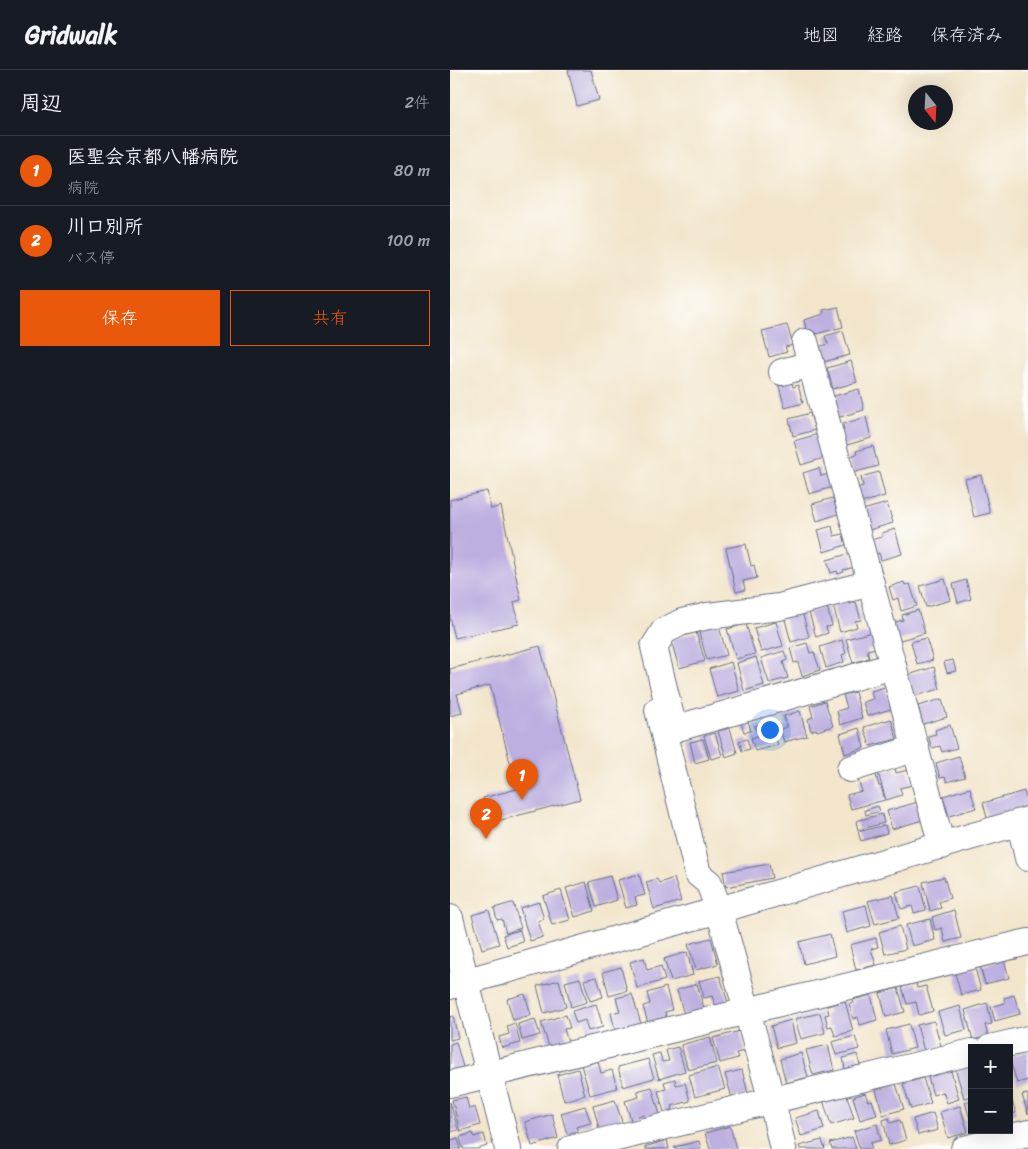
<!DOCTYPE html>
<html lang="ja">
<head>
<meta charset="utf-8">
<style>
  body { margin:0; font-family:Sriracha,"Klee One",sans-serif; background:#20242c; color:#f1f3f6 }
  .controls { position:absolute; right:15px; bottom:15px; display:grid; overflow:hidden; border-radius:0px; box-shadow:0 5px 20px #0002 }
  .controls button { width:45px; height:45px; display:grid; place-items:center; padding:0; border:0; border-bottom:1px solid #363941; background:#171b24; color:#f1f3f6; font:25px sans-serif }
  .compass { position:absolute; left:458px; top:15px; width:45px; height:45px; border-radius:50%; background:#171b24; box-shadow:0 5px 20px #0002; rotate:162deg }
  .you { position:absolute; left:319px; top:659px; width:18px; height:18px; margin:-12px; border:4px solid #fff; border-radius:50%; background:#1a73e8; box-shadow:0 0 0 8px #1a73e833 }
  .badge { display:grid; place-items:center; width:32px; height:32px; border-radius:50%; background:#ea580c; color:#fff; font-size:16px; font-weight:700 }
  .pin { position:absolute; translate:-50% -41px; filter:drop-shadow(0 1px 2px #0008) }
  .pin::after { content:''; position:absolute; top:26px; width:18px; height:15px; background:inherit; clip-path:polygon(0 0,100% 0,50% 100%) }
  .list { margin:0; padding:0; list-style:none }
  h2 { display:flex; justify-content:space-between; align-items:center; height:65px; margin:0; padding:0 20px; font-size:21px }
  h2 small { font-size:16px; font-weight:400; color:#9ea1a6 }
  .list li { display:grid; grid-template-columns:32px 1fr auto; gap:15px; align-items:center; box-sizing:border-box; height:70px; padding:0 20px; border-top:1px solid #363941 }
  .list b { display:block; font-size:19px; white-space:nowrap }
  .list p { margin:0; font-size:16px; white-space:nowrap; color:#9ea1a6 }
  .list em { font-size:16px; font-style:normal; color:#9ea1a6 }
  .actions { display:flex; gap:10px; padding:15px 20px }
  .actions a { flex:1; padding:11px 0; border:1px solid #ea580c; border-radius:0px; text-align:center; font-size:18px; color:#ea580c }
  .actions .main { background:#ea580c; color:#fff }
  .map { position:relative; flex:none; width:578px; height:1079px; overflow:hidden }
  header { display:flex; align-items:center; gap:30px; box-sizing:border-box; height:70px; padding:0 25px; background:#171b24; border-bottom:1px solid #363941 }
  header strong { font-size:24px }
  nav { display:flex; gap:28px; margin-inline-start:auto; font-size:18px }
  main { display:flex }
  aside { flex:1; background:#171b24 }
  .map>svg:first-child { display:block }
  .building { fill:#bdafe0 }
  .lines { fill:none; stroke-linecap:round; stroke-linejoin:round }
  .minor-casing { stroke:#666f84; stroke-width:28 }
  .minor { stroke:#fff; stroke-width:26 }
</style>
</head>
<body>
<header>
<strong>Gridwalk</strong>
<nav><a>地図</a><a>経路</a><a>保存済み</a></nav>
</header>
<main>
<aside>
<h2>周辺<small>2件</small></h2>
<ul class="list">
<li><span class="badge">1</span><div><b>医聖会京都八幡病院</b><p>病院</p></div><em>80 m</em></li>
<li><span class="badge">2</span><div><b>川口別所</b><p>バス停</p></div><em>100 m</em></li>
</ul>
<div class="actions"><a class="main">保存</a><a>共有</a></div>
</aside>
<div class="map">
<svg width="578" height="1079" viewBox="0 0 578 1079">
  <rect width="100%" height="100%" fill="#fdfcf7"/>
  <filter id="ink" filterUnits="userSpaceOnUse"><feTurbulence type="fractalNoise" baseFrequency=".02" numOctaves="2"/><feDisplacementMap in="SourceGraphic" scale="10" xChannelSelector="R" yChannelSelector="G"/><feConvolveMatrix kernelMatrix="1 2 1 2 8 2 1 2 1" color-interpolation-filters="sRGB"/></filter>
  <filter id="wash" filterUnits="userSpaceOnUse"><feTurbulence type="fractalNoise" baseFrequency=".0096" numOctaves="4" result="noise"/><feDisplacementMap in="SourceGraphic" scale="20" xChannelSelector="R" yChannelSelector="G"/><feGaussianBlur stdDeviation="1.12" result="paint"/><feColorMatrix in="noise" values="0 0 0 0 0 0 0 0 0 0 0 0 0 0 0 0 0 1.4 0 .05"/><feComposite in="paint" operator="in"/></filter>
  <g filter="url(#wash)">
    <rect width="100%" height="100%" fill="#f2e5cb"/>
    <g id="blocks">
      <g class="building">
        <polygon points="118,0 141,0 149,30 127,36"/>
        <polygon points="388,237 393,257 358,266 354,250 374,244 373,240"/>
        <polygon points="337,255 343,275 335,277 337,282 319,287 312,261"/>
        <polygon points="393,261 400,285 369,293 365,278 378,274 375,266"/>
        <polygon points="401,291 407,312 383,319 377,298"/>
        <polygon points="341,310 343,317 348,315 353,333 335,338 328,313"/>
        <polygon points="409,319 414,340 383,349 377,328"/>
        <polygon points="360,343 365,360 343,366 339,349"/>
        <polygon points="416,347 421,368 390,377 386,362 394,360 393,354"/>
        <polygon points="368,364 374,388 351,395 344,371"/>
        <polygon points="423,376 428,396 402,403 398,387 407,384 406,381"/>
        <polygon points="369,398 371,406 379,404 383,417 359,424 353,403"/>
        <polygon points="429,402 435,426 411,433 406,418 413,416 411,407"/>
        <polygon points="531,405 540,443 524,447 515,409"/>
        <polygon points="37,421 41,439 51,436 71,530 64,532 69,554 5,568 0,547 0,430"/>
        <polygon points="383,428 388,444 367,451 362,434"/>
        <polygon points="437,433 443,453 416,461 413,440"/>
        <polygon points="382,456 384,466 393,464 396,475 374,482 368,460"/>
        <polygon points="445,459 452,484 431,490 429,483 424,484 420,470 432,467 432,463"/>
        <polygon points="296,474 301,496 304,495 307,508 293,511 295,520 286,522 276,478"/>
        <polygon points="401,483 405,497 393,500 394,502 388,504 387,501 381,503 377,490"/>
        <polygon points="495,509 501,530 476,537 470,516"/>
        <polygon points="516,510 521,529 508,533 503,514"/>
        <polygon points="454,512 455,515 460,514 467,536 451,541 448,528 443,530 439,517"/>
        <polygon points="399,530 400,534 406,532 411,550 405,551 407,557 390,562 383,535"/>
        <polygon points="377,537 382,556 376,557 378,563 366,567 359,542"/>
        <polygon points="468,540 475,563 447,571 442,553 453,550 452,545"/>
        <polygon points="352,541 359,567 341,572 334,546"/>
        <polygon points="326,552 333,576 311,582 304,558"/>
        <polygon points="268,553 277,585 257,590 248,559"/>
        <polygon points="296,554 305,584 286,589 277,559"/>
        <polygon points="246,562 255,591 229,598 221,570"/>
        <polygon points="422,562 426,578 417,580 419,588 403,593 396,569"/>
        <polygon points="476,568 483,590 467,594 461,572"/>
        <polygon points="392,570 396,583 392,585 394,592 376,598 370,577"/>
        <polygon points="357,573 360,583 364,582 370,600 352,606 348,592 344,593 340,578"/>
        <polygon points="90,576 130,729 40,753 33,728 67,719 40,615 7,624 12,643 0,646 0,599"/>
        <polygon points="334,581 337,590 333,592 338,608 319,613 311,588"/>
        <polygon points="306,587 314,615 294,621 287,593"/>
        <polygon points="503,590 506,601 497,603 494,592"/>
        <polygon points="281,592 289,621 267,627 259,599"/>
        <polygon points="484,597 490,619 464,626 458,605"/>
        <polygon points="435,617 441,639 417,646 413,632 423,629 421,621"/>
        <polygon points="405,622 412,648 390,655 387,641 397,638 393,625"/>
        <polygon points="492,629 497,647 473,654 468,636"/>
        <polygon points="375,631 383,656 367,661 366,659 361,661 358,649 363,647 360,636"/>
        <polygon points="350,641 357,666 334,672 330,659 337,657 334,646"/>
        <polygon points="441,649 447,669 420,676 414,657"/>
        <polygon points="298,651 301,661 294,662 291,653"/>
        <polygon points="321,652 328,675 305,681 301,668 308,666 305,656"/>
        <polygon points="500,655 507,678 492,682 490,676 482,678 478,666 486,664 485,660"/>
        <polygon points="280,658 287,683 276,687 268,661"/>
        <polygon points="409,658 414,678 395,684 390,664"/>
        <polygon points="265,663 272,686 261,689 254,666"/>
        <polygon points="253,669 259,689 245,693 240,672"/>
        <polygon points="297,669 300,679 292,681 289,671"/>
        <polygon points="509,686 515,707 497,712 495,707 490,708 486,693"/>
        <polygon points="445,698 446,703 458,700 462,715 450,718 452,725 436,730 428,703"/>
        <polygon points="426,705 429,716 431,716 435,730 401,739 397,725 412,721 408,710"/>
        <polygon points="520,718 526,738 499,746 493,726"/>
        <polygon points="574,721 578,735 578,740 538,751 533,733"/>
        <polygon points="468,732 473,750 442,759 437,741"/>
        <polygon points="428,736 430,741 416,745 415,740"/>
        <polygon points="432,744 434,753 408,760 406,751"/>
        <polygon points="435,755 437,763 411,771 408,762"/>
        <polygon points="319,794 322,808 276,817 273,802"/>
        <polygon points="189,804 195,825 185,827 187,835 176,838 168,810"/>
        <polygon points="160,806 167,830 146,837 139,812"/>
        <polygon points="494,807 500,828 489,832 491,838 480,841 473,812"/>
        <polygon points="224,808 231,831 204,839 196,812 207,809 209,813"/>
        <polygon points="136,812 144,841 125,847 116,818"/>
        <polygon points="470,816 476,840 464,843 462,836 451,839 446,822"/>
        <polygon points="111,820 120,850 102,855 93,826"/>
        <polygon points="443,825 449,848 425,854 418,831"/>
        <polygon points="89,832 94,849 88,851 93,867 80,871 70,838"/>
        <polygon points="61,833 63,833 71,858 56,863 52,849 47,850 44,838"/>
        <polygon points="416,835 421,856 397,863 392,841"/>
        <polygon points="39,840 49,874 32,879 22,845"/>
        <polygon points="504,840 511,868 495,872 492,858 485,860 482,847"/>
        <polygon points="480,849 485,870 462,876 456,855"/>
        <polygon points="450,856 456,879 435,884 429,862"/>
        <polygon points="70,860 73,872 57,877 53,865"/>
        <polygon points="380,864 385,886 354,894 349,872"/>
        <polygon points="261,868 268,894 246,900 238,874"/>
        <polygon points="426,868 428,877 421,879 426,895 406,900 400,875"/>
        <polygon points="237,882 243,905 221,911 214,889"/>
        <polygon points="194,888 197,900 211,896 215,910 187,918 180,892"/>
        <polygon points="554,890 559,908 535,914 530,896"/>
        <polygon points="171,897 177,921 159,926 153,902"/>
        <polygon points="525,898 531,920 511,925 505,903"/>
        <polygon points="270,906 278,933 266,937 262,926 254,928 249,911"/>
        <polygon points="147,907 153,927 140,931 134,910"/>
        <polygon points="130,908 137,932 121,937 115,912"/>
        <polygon points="109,910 116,937 94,943 87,916"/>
        <polygon points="466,913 467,918 476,916 483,941 469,945 466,932 457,934 452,917"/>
        <polygon points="247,914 255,942 235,948 227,920"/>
        <polygon points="216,917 222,940 215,942 216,947 207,949 209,954 199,957 193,936 200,934 197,923"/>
        <polygon points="448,918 455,942 436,947 430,923"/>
        <polygon points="75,924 81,945 63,950 57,929"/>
        <polygon points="182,924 192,957 166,964 161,943 170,941 166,928"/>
        <polygon points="421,925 427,950 410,955 408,947 403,949 399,934 404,933 403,930"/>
        <polygon points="564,925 570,944 545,951 541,937 555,933 554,928"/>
        <polygon points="395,931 403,961 385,966 382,956 378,957 375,945 379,944 377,936"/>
        <polygon points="537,933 542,954 535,955 538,966 523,970 515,940"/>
        <polygon points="146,934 153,957 138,961 135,950 126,953 122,941"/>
        <polygon points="510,936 516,960 495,965 488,942"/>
        <polygon points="370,943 375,963 351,969 345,949"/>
        <polygon points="116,945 120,958 114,959 118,972 99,977 91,952"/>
        <polygon points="3,946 8,968 0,970 0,947"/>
        <polygon points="85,949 90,965 72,970 68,954"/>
        <polygon points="341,950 346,973 327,978 321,956"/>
        <polygon points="484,951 491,976 474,981 467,955"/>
        <polygon points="65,953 70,973 52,978 49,967 59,964 57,956"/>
        <polygon points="459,954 465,978 442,984 436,960"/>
        <polygon points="290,961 295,981 286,983 288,988 270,993 263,968"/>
        <polygon points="405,966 409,979 386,985 382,972"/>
        <polygon points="260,967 267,993 238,1000 231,975"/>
        <polygon points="6,972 13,997 0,1001 0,974"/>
        <polygon points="378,975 384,1000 363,1005 356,980"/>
        <polygon points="228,977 235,1001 209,1009 202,985 210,983 212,992 219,991 216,980"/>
        <polygon points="578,981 578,1010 567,1013 559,987"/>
        <polygon points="351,983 358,1007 336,1013 330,989"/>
        <polygon points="407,984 410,995 395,999 393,988"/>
        <polygon points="198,989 204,1008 173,1017 168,997"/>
        <polygon points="148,991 151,1003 162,1000 167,1018 140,1025 131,995"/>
        <polygon points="522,993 522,1026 514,1028 505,998"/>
        <polygon points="268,997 275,1019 245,1027 239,1005"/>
        <polygon points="128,999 135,1025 114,1031 107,1005"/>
        <polygon points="292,1000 298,1024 282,1028 275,1004"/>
        <polygon points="501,1001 509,1029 497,1033 493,1022 483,1025 478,1007"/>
        <polygon points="473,1008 481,1033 461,1039 453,1014"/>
        <polygon points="225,1009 226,1015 235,1013 240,1031 222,1036 223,1039 214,1042 208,1021 216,1019 214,1012"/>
        <polygon points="446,1014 454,1039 433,1045 426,1020"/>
        <polygon points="202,1017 210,1045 195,1049 194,1045 188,1046 189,1051 182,1053 175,1031 189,1027 187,1021"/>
        <polygon points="559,1021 566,1043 559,1045"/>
        <polygon points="396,1023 404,1048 381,1055 373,1030"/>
        <polygon points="415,1023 418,1031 422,1030 427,1045 410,1050 403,1027"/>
        <polygon points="578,1024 578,1044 572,1025"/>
        <polygon points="16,1027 19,1039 25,1037 30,1055 10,1061 2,1030"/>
        <polygon points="165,1030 173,1055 150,1062 143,1036"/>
        <polygon points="522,1031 522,1053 521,1053 515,1032"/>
        <polygon points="0,1032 8,1060 0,1062"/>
        <polygon points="135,1036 141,1053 126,1057 128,1061 117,1064 111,1043"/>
        <polygon points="510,1036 518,1062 498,1068 490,1042"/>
        <polygon points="369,1041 374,1059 351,1066 345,1048"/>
        <polygon points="483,1043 488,1060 468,1065 463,1049"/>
        <polygon points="102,1044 108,1068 82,1076 75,1052"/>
        <polygon points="439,1048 441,1053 450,1050 456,1070 439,1075 433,1050"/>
        <polygon points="427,1054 431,1070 420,1073 422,1079 410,1079 404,1061"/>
        <polygon points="280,1056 286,1079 260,1079 255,1063"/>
        <polygon points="23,1063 24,1067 34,1064 37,1076 27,1079 13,1079 10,1067"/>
        <polygon points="402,1067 406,1079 382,1079 380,1073"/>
        <polygon points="8,1068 11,1079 0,1079 0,1070"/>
        <polygon points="217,1070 219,1079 195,1079 195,1077"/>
        <polygon points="372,1070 375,1079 350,1079 349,1076"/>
        <polygon points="249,1071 251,1079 225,1079 225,1077"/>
      </g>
    </g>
  </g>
  <g filter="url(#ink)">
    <use href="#blocks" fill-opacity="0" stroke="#666f84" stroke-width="1"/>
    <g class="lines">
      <g class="minor-casing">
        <g id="minor">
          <polyline points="355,272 492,776"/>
          <polyline points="332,302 361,294"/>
          <polyline points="421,513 329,537 258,546 232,552 214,561 204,577 224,659 443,596"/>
          <polyline points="208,640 248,804 259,813 269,840 322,1031 333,1079"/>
          <polyline points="400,699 466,678"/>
          <polyline points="570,753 578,788"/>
          <polyline points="0,848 58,1079"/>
          <polyline points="0,916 269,840 578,750"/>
          <polyline points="540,978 578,969"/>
          <polyline points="0,1014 578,872"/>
          <polyline points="121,1079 522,982"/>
          <polyline points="514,1079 578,1063"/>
        </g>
      </g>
      <use href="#minor" class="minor"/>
    </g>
  </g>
</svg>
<div class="controls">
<button>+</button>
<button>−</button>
</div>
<svg class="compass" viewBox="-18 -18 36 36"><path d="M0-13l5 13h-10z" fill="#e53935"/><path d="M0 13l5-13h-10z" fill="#9ea1a6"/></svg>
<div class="you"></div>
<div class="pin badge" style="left:72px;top:730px">1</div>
<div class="pin badge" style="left:36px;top:769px">2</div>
</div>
</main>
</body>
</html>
